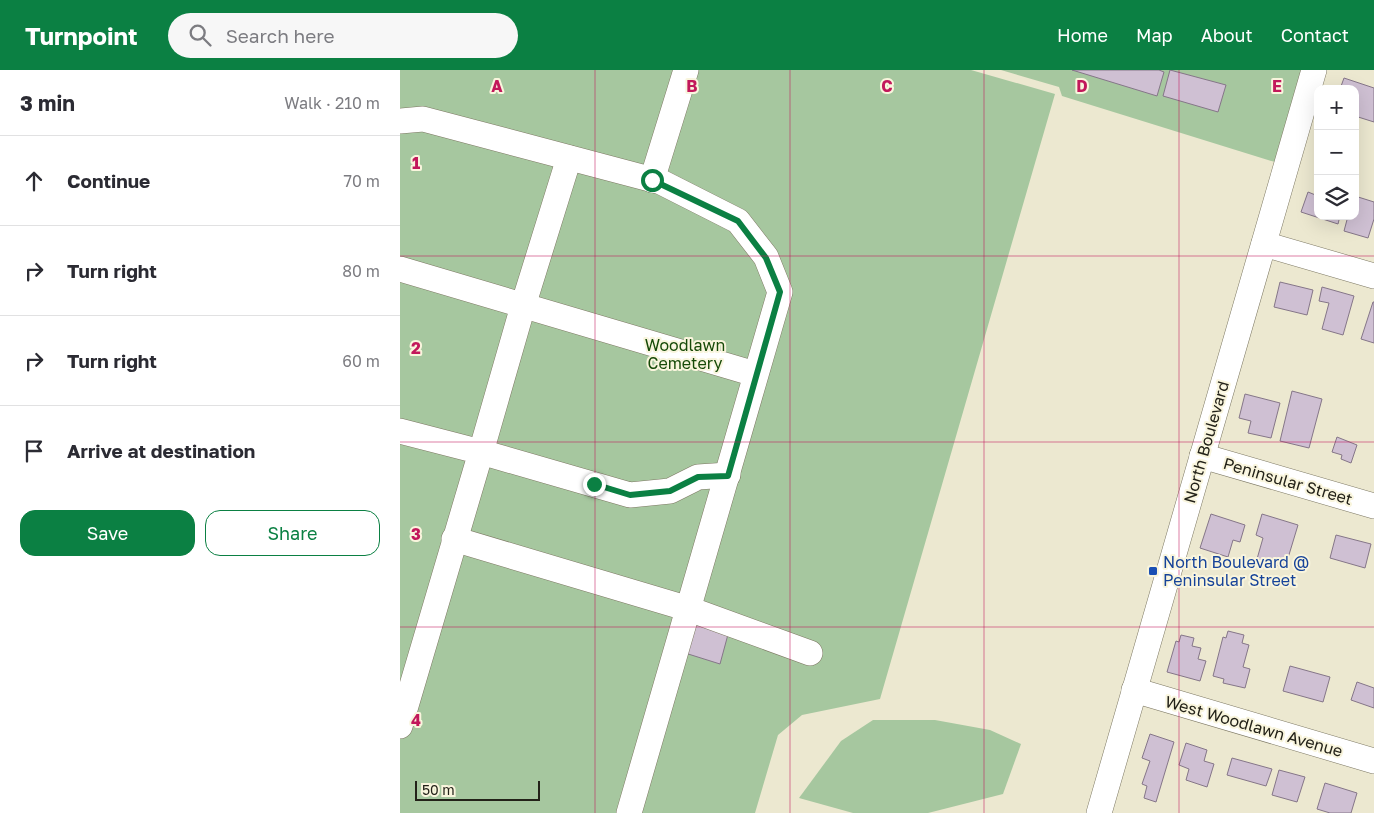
<!DOCTYPE html>
<html lang="en">
<head>
<meta charset="utf-8">
<style>
  body { margin:0; font-family:"Golos Text",sans-serif; background:#f7f7f7; color:#2b2b33 }
  .controls { position:absolute; right:15px; top:15px; display:grid; overflow:hidden; border-radius:10px; box-shadow:0 5px 20px #0002 }
  .controls button { width:45px; height:45px; display:grid; place-items:center; padding:0; border:0; border-bottom:1px solid #e1e1e2; background:#fff; color:#2b2b33; font:25px sans-serif }
  .scale { position:absolute; left:15px; bottom:12px; width:125px; box-sizing:border-box; padding-left:5px; border:2px solid #232219; border-top:0; font-size:14px; line-height:18px; white-space:nowrap; color:#232219; -webkit-text-stroke:4px #f9f5dd; paint-order:stroke }
  .stop { position:absolute; width:15px; height:15px; margin:-11px; border:4px solid #0b8043; border-radius:50%; background:#fff }
  .stop.end { background:#0b8043; border-color:#fff; box-shadow:0 1px 5px #0008 }
  .list { margin:0; padding:0; list-style:none }
  h2 { display:flex; justify-content:space-between; align-items:center; height:65px; margin:0; padding:0 20px; font-size:21px }
  h2 small { font-size:16px; font-weight:400; color:#7c7c81 }
  .list li { display:grid; grid-template-columns:32px 1fr auto; gap:15px; align-items:center; box-sizing:border-box; height:90px; padding:0 20px; border-top:1px solid #e1e1e2 }
  .list b { display:block; font-size:19px; white-space:nowrap }
  .list em { font-size:16px; font-style:normal; color:#7c7c81 }
  .actions { display:flex; gap:10px; padding:15px 20px }
  .actions a { flex:1; padding:11px 0; border:1px solid #0b8043; border-radius:15px; text-align:center; font-size:18px; color:#0b8043 }
  .actions .main { background:#0b8043; color:#fff }
  .icon { flex:none; width:28px; height:28px; fill:none; stroke:currentColor; stroke-width:2; stroke-linecap:round; stroke-linejoin:round }
  .map { position:relative; flex:none; width:974px; height:743px; overflow:hidden }
  header { display:flex; align-items:center; gap:30px; box-sizing:border-box; height:70px; padding:0 25px; background:#0b8043; color:#fff }
  header strong { font-size:24px }
  nav { display:flex; gap:28px; margin-inline-start:auto; font-size:18px }
  .search { width:350px; height:45px; background:#f7f7f7; display:flex; align-items:center; gap:12px; box-sizing:border-box; padding:0 18px; border-radius:28px; color:#7c7c81; font-size:19px }
  main { display:flex }
  aside { flex:1; background:#fff }
  .map>svg:first-child { display:block }
  .green { fill:#a6c79f }
  .building { fill:#cfc0d3; stroke:#857688 }
  .lines { fill:none; stroke-linecap:round; stroke-linejoin:round }
  .minor-casing { stroke:#7d7863; stroke-width:26 }
  .minor { stroke:#fff; stroke-width:25 }
  .route { stroke:#0b8043; stroke-width:6 }
  .grid { fill:none; stroke:#c2185b; stroke-width:1; stroke-opacity:0.55 }
  .transit-dot { fill:#1a4fb4; stroke:#f9f5dd; stroke-width:2 }
  .labels { text-anchor:middle; dominant-baseline:central; stroke-width:4; stroke-linejoin:round; paint-order:stroke }
  .park-label { font-size:16px; fill:#164a08; stroke:#f9f5dd }
  .street-label { font-size:16px; fill:#232219; stroke:#f9f5dd }
  .transit-label { font-size:16px; fill:#164399; stroke:#f9f5dd; text-anchor:start }
  .grid-label { font-size:16px; text-anchor:middle; font-weight:bold; fill:#c2185b; stroke:#f9f5dd; stroke-width:4; stroke-linejoin:round; paint-order:stroke }
</style>
</head>
<body>
<header>
<strong>Turnpoint</strong>
<div class="search"><svg class="icon" aria-label="search" viewBox="0 0 24 24"><circle cx="10" cy="10" r="6"/><path d="M15 15l6 6"/></svg>Search here</div>
<nav><a>Home</a><a>Map</a><a>About</a><a>Contact</a></nav>
</header>
<main>
<aside>
<h2>3 min<small>Walk · 210 m</small></h2>
<ul class="list">
<li><svg class="icon" aria-label="ahead" viewBox="0 0 24 24"><path d="M12 20V5M6 11l6-6 6 6"/></svg><div><b>Continue</b></div><em>70 m</em></li>
<li><svg class="icon" aria-label="right" viewBox="0 0 24 24"><path d="M7 20v-9h11M14 6l5 5-5 5"/></svg><div><b>Turn right</b></div><em>80 m</em></li>
<li><svg class="icon" aria-label="right" viewBox="0 0 24 24"><path d="M7 20v-9h11M14 6l5 5-5 5"/></svg><div><b>Turn right</b></div><em>60 m</em></li>
<li><svg class="icon" aria-label="arrive" viewBox="0 0 24 24"><path d="M6 21V4h12l-3 4 3 4H6"/></svg><div><b>Arrive at destination</b></div></li>
</ul>
<div class="actions"><a class="main">Save</a><a>Share</a></div>
</aside>
<div class="map">
<svg width="974" height="743" viewBox="0 0 974 743">
  <rect width="100%" height="100%" fill="#ece8d0"/>
  <g class="green">
    <polygon points="0,0 571,0 655,24 480,629 402,645 378,665 355,743 0,743"/>
    <polygon points="601,0 905,0 878,93 662,26 659,17"/>
    <polygon points="473,650 535,650 590,660 621,674 603,724 528,743 453,743 399,728 441,671"/>
  </g>
  <g class="building">
    <polygon points="672,0 759,0 764,2 757,26"/>
    <polygon points="770,0 826,15 818,42 763,26"/>
    <polygon points="944,8 974,18 974,52 955,46 955,19 940,19"/>
    <polygon points="908,122 918,126 918,146 940,146 938,154 901,142"/>
    <polygon points="955,126 974,132 974,149 968,168 944,161 948,146 955,146"/>
    <polygon points="880,212 913,220 907,245 874,237"/>
    <polygon points="922,217 954,226 943,265 922,259 929,233 919,231"/>
    <polygon points="973,232 974,232 974,273 961,269"/>
    <polygon points="892,321 922,329 909,378 880,371"/>
    <polygon points="845,324 880,333 871,368 848,363 851,351 839,348"/>
    <polygon points="937,367 957,375 951,393 941,389 942,385 932,382"/>
    <polygon points="811,444 845,455 840,472 833,470 828,487 800,478"/>
    <polygon points="862,444 898,455 885,498 857,489 863,468 856,465"/>
    <polygon points="936,465 971,474 965,498 930,488"/>
    <polygon points="295,546 330,557 320,594 285,583"/>
    <polygon points="828,561 844,565 842,573 849,575 843,597 850,599 845,618 823,613 824,609 813,606 823,567 826,568"/>
    <polygon points="781,565 794,568 792,576 801,578 798,589 806,591 800,611 767,602 776,571 779,572"/>
    <polygon points="890,596 930,607 923,632 883,621"/>
    <polygon points="957,612 974,618 974,638 951,630"/>
    <polygon points="750,664 774,672 756,732 744,728 747,716 742,714 750,691 742,688"/>
    <polygon points="786,673 807,680 804,691 814,694 807,717 786,710 789,699 779,695"/>
    <polygon points="832,688 872,699 866,716 827,705"/>
    <polygon points="879,700 905,707 897,732 872,725"/>
    <polygon points="925,713 957,723 951,743 930,743 917,739"/>
  </g>
  <g class="lines">
    <g class="minor-casing">
      <g id="minor">
        <polyline points="0,51 23,49 261,112 338,151 366,187 380,222 229,743"/>
        <polyline points="169,88 123,236 81,382 230,425 270,421 298,407 328,405"/>
        <polyline points="252,110 286,0"/>
        <polyline points="864,174 974,206"/>
        <polyline points="0,199 355,304"/>
        <polyline points="0,361 81,382 0,656"/>
        <polyline points="802,386 974,436"/>
        <polyline points="54,469 289,539 410,583"/>
        <polyline points="734,620 974,691"/>
        <polyline points="699,743 914,0"/>
      </g>
    </g>
    <use href="#minor" class="minor"/>
  </g>
  <g class="lines">
    <polyline class="route" points="194,414 230,425 270,421 298,407 328,406 380,222 366,188 338,151 252,110"/>
  </g>
  <path class="grid" d="M 195,0 L 195,743M 390,0 L 390,743M 584,0 L 584,743M 779,0 L 779,743M 0,186 L 974,186M 0,372 L 974,372M 0,557 L 974,557"/>
  <rect class="transit-dot" x="748" y="496" width="10" height="10" rx="2.5"/>
  <g class="labels">
    <g class="park-label">
      <text x="285" y="275">Woodlawn<tspan x="285" dy="18">Cemetery</tspan></text>
    </g>
    <g class="street-label">
      <text transform="translate(806 372) rotate(-74)">North Boulevard</text>
      <text transform="translate(888 411) rotate(16)">Peninsular Street</text>
      <text transform="translate(854 656) rotate(16)">West Woodlawn Avenue</text>
    </g>
    <g class="transit-label">
      <text x="763" y="492">North Boulevard @<tspan x="763" dy="18">Peninsular Street</tspan></text>
    </g>
  </g>
  <g class="grid-label">
    <text x="97" y="22">A</text>
    <text x="292" y="22">B</text>
    <text x="487" y="22">C</text>
    <text x="682" y="22">D</text>
    <text x="877" y="22">E</text>
    <text x="16" y="99">1</text>
    <text x="16" y="284">2</text>
    <text x="16" y="470">3</text>
    <text x="16" y="656">4</text>
  </g>
</svg>
<div class="controls">
<button>+</button>
<button>−</button>
<button><svg class="icon" aria-label="layers" viewBox="0 0 24 24"><path d="M12 4l9 5-9 5-9-5zM3 14l9 5 9-5"/></svg></button>
</div>
<div class="scale">50 m</div>
<div class="stop" style="left:252px;top:110px"></div>
<div class="stop end" style="left:194px;top:414px"></div>
</div>
</main>
</body>
</html>
